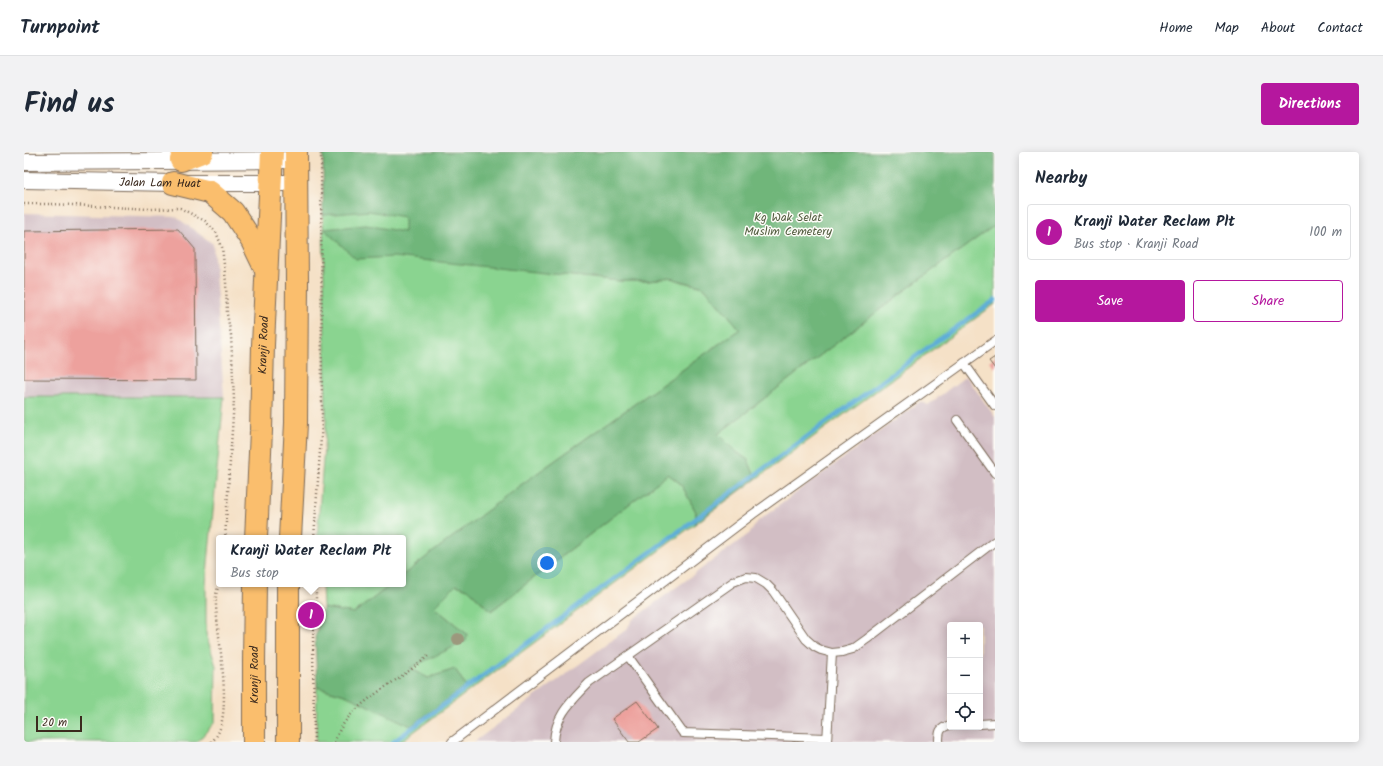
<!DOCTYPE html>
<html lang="en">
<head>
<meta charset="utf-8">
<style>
  body { margin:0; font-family:Kalam,sans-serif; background:#f2f2f3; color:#1f2937 }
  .controls { position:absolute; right:12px; bottom:12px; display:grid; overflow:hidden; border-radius:4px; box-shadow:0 2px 10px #0003 }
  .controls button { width:36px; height:36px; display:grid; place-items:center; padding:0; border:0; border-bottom:1px solid #e0e1e3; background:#fff; color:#1f2937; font:20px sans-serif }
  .scale { position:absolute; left:12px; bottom:10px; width:46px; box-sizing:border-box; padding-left:4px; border:2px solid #3b2a1e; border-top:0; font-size:11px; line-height:14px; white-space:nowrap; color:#3b2a1e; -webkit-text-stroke:3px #fdfcf7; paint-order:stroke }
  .you { position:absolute; left:523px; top:411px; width:14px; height:14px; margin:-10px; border:3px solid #fff; border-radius:50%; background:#1a73e8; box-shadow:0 0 0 6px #1a73e833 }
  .badge { display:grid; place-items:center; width:26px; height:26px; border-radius:50%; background:#b5179e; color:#fff; font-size:13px; font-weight:700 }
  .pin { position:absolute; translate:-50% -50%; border:2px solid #fff; box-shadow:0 1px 4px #0006 }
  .popup { position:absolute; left:192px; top:383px; width:190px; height:52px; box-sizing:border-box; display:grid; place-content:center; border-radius:4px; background:#fff; filter:drop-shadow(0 1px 3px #0005); font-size:13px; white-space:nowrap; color:#747a83 }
  .popup b { font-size:15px; color:#1f2937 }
  .popup::after { content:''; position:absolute; left:50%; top:100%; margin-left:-8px; border:8px solid transparent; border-top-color:#fff }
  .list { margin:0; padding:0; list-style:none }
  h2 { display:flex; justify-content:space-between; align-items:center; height:52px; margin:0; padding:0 16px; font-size:17px }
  h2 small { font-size:13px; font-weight:400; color:#747a83 }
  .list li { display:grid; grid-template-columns:26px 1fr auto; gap:12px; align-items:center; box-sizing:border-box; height:56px; margin:0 8px 8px; padding:0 8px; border:1px solid #e0e1e3; border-radius:4px }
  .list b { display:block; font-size:15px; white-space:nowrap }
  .list p { margin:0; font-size:13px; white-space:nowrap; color:#747a83 }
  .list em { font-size:13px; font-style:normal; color:#747a83 }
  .actions { display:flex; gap:8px; padding:12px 16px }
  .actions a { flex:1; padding:9px 0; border:1px solid #b5179e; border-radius:4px; text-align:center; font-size:14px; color:#b5179e }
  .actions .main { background:#b5179e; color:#fff }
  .icon { flex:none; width:22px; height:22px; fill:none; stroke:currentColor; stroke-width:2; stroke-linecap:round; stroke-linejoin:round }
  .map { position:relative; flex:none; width:971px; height:590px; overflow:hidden; border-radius:4px }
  header { display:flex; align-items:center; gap:24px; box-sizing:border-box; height:56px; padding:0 20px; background:#fff; border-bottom:1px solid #e0e1e3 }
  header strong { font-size:19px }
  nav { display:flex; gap:22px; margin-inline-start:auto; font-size:14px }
  .intro { display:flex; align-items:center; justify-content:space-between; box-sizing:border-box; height:96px; padding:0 24px }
  h1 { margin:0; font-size:28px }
  .button { padding:10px 18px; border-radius:4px; background:#b5179e; color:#fff; font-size:14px; font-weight:700 }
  main { display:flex; gap:24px; padding:0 24px }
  aside { flex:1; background:#fff; border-radius:4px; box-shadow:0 2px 10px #0003 }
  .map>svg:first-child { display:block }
  .industrial { fill:#d2bec4; fill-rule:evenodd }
  .green { fill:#8ad490; stroke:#627f57; fill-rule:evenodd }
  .forest { fill:#6fb67a; stroke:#55704c }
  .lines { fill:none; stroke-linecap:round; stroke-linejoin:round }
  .stream { stroke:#5eadd8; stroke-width:4.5 }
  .building { fill:#eda19d }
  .service-casing { stroke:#7c6a59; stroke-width:10 }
  .minor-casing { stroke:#7c6a59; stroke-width:18 }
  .primary-casing { stroke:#7c6a59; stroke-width:24 }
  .path { stroke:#7c6a59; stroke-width:2.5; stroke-dasharray:1 3; stroke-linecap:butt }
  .service { stroke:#fff; stroke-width:8 }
  .minor { stroke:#fff; stroke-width:16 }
  .primary { stroke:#fabe6d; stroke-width:22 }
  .tree { fill:#9c987d }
  .labels { text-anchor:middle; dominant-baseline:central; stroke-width:3; stroke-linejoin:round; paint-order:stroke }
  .street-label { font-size:12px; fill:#3b2a1e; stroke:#fdfcf7 }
  .park-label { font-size:12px; fill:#535d40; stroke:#fdfcf7 }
</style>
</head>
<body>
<header>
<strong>Turnpoint</strong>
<nav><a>Home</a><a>Map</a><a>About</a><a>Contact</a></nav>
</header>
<div class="intro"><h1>Find us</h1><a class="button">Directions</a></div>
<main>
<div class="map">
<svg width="971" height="590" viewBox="0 0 971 590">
  <rect width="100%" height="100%" fill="#fdfcf7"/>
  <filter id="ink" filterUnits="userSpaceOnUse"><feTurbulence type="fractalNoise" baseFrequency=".025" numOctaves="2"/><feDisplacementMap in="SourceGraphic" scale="8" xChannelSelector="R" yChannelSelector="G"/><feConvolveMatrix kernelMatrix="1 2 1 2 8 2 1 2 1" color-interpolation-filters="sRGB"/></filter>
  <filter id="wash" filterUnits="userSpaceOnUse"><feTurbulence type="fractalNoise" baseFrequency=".012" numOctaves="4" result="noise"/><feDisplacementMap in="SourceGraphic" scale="16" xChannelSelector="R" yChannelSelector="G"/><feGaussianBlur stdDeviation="0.9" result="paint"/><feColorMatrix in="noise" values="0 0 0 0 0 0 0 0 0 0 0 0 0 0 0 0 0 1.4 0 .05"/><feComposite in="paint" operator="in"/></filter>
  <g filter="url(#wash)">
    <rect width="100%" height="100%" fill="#f5e1c7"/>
    <g class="industrial">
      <polygon points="0,61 152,65 189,92 200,245 0,245"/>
      <path d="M 942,224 L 971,265 L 971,590 L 450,590 L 603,477 L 608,468 L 726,381 L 734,369 L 897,249 L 904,253 ZM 926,473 L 956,473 L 956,575 L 926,575 Z"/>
    </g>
    <g class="green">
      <path d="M 301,0 L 659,130 L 680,135 L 716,177 L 498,332 L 379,423 L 379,386 L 293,386 L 302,270 L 299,63 L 302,63 ZM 471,115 L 635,128 L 625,129 L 596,129 Z"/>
      <polygon points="971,73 971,152 732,327 724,308 711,299 694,282 880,139"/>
      <polygon points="0,245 200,245 182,432 182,482 192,514 191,570 173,590 0,590"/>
      <polygon points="644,322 657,332 672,360 671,372 376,590 292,590 293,535 321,543 442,534 431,517 404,526 386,516 443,482 410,455 432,433 444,437 467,459"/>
      <polygon points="298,432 368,432 330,461 299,456"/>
    </g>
    <polygon class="forest" points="299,0 971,0 971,73 880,139 694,282 711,299 724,308 732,327 671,372 672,360 657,332 644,322 467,459 444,437 432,433 410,455 443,482 442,489 386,516 404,526 431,517 442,534 387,574 321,543 293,535 291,485 299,456 330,461 368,432 379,432 379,423 498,332 716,177 680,135 646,126 625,129 596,129 370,105 332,107 300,77 342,73 380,80 380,65 345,59 299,63"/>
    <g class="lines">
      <polyline class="stream" points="369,590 910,191 971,148"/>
    </g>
    <g id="blocks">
      <g class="building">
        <polygon points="154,77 171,97 172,228 0,227 0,79"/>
        <polygon points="971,205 971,217 965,209"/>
        <polygon points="613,549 634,577 615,590 605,590 588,567"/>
      </g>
    </g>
  </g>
  <g filter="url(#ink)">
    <use href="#blocks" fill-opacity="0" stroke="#7c6a59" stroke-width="1"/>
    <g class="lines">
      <g class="service-casing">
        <g id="service">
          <polyline points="940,211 971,254"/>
          <polyline points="933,268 971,321"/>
          <polyline points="604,504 659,581 803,586"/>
          <polyline points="956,572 971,571"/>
          <polyline points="428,590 729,362 971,189"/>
          <path d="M 530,590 C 531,563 548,549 565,531 L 709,430 L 722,425 L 732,426 L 742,432 L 749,439 L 782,487 L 791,495 L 797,498 L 808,501 L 818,500 L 829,497 L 843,487 L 971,389"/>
          <polyline points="803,590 808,501"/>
          <path d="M 915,590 C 915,580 915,576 926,573"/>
        </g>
      </g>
      <g class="minor-casing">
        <g id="minor">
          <polyline points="0,10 272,8"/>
          <path id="s1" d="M 0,28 L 149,31 L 272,31"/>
        </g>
      </g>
      <g class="primary-casing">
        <g id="primary">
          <polyline points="157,8 178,0"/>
          <polyline points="149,31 186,40 209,60 228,89 242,118"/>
          <path id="s2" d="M 232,386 L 237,279 L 239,193 L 248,0"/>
          <polyline points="266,386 272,271 273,130 272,0"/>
          <path id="s3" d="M 230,590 L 230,510 L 231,432"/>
          <polyline points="264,590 264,432"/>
        </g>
      </g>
      <g class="path">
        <polyline points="0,52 28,52 127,57 156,56 181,69 192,80 198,95 202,130 203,162 207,183 210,248 201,386"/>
        <polyline points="290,386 298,270 297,0"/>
        <path d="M 187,590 C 214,570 190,475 192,444 C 192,440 194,436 195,432"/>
        <polyline points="290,590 289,483 292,462 292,432"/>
        <path d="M 310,590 C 313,585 314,580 317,576 C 332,548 381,526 405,503"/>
      </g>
      <use href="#service" class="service"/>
      <use href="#minor" class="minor"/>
      <use href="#primary" class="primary"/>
    </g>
    <circle class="tree" cx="434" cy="487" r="6"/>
  </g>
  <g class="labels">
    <g class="street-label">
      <text stroke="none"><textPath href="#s1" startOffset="136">Jalan Lam Huat</textPath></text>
      <text stroke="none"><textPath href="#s2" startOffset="193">Kranji Road</textPath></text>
      <text stroke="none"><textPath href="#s3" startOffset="67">Kranji Road</textPath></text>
    </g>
    <g class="park-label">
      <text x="764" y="65">Kg Wak Selat<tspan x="764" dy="14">Muslim Cemetery</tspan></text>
    </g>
  </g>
</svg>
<div class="controls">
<button>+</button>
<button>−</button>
<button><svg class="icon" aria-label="locate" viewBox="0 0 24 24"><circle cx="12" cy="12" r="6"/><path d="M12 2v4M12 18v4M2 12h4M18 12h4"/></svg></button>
</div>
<div class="scale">20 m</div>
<div class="you"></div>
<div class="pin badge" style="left:287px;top:463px">1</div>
<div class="popup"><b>Kranji Water Reclam Plt</b>Bus stop</div>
</div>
<aside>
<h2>Nearby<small></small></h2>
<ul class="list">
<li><span class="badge">1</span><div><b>Kranji Water Reclam Plt</b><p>Bus stop · Kranji Road</p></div><em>100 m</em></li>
</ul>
<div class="actions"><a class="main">Save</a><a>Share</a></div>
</aside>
</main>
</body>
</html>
